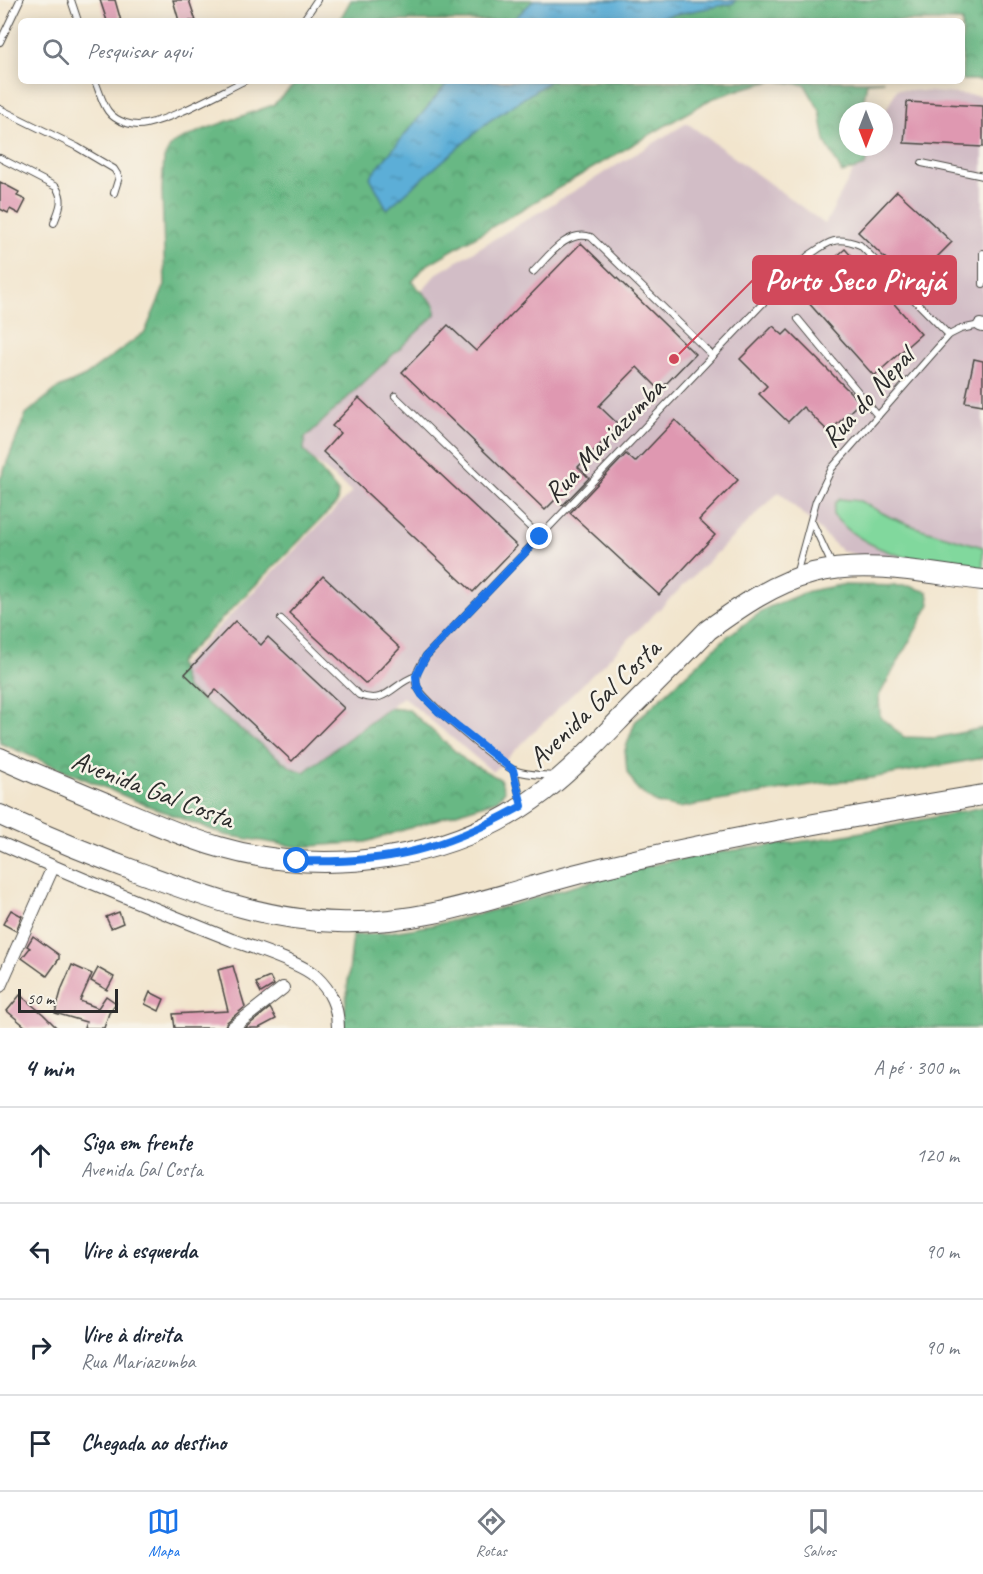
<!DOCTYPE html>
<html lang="pt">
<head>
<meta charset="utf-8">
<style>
  body { margin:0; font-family:Caveat,sans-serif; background:#f6f6f7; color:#1f2937 }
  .compass { position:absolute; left:839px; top:102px; width:54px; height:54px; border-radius:50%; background:#fff; box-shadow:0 3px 15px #0003; rotate:180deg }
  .scale { position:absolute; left:18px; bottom:15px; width:100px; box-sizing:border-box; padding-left:6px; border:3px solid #2b2b2b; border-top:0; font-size:16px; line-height:21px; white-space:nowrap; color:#2b2b2b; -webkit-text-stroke:4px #f7f3e8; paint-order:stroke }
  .stop { position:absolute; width:18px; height:18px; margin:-14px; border:4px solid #1a73e8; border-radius:50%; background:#fff }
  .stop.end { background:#1a73e8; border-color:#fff; box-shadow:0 2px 6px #0008 }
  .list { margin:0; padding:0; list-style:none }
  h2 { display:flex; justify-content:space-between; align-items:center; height:78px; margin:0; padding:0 24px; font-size:26px }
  h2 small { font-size:20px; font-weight:400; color:#747a83 }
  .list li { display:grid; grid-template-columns:39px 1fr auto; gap:18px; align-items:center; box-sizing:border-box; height:96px; padding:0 24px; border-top:2px solid #e0e1e3 }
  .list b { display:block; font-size:22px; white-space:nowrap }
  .list p { margin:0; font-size:20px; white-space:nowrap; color:#747a83 }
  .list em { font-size:20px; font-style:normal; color:#747a83 }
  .icon { flex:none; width:33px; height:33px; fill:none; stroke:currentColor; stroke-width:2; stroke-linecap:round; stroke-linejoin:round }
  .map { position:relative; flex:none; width:983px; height:1028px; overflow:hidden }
  .search { position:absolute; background:#fff; box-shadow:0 3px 15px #0003; left:18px; right:18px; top:18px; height:66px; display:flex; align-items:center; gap:15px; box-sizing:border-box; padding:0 21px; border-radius:9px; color:#747a83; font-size:22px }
  .sheet { height:462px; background:#fff }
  nav { display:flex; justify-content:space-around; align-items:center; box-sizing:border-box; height:84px; border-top:2px solid #e0e1e3; background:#fff; font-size:16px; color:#747a83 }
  nav a { display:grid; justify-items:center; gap:3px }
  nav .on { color:#1a73e8 }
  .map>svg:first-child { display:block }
  .industrial { fill:#d2bdc6 }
  .grass { fill:#81d89d; stroke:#568264; stroke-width:1.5 }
  .forest { fill:url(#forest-crowns); stroke:#4a7258; stroke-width:1.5 }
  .water { fill:url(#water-ripples); stroke:#446c81; stroke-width:1.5 }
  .building { fill:#df98b1 }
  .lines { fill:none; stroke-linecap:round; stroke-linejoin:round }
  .lane-casing { stroke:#494743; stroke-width:8 }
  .street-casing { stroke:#494743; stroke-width:14 }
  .primary-casing { stroke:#494743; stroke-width:22 }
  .lane { stroke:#fff; stroke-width:6 }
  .street { stroke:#fff; stroke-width:12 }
  .primary { stroke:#fff; stroke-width:20 }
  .route { stroke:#1a73e8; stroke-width:8 }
  .labels { text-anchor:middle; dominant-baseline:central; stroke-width:5; stroke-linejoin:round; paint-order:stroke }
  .street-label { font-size:28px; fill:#2b2b2b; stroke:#f7f3e8 }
  .leader { fill:none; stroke:#d1495b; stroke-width:2 }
  .callout-dot { fill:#d1495b; stroke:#f7f3e8; stroke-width:2 }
  .callout { fill:#d1495b; stroke:#d1495b; stroke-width:2 }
  .callout-label { font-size:30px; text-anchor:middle; font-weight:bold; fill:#fff }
</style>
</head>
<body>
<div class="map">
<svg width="983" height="1028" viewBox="0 0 983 1028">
  <defs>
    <pattern id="forest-crowns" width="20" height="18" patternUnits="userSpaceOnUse" patternTransform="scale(1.5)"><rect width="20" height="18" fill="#68b884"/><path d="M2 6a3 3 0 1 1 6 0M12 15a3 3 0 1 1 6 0" fill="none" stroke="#56966c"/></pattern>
    <pattern id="water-ripples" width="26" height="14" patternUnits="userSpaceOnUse" patternTransform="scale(1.5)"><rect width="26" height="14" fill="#5caed7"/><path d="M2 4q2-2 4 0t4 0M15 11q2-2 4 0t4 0" fill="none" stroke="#4c8eaf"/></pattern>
  </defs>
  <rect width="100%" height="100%" fill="#f7f3e8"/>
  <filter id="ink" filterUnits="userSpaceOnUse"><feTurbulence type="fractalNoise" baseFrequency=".0167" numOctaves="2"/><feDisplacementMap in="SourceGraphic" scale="12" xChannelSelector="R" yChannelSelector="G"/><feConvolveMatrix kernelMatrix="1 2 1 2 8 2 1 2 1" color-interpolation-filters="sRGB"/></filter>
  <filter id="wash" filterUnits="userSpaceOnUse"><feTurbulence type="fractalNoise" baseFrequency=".008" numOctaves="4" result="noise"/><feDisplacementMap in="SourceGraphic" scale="24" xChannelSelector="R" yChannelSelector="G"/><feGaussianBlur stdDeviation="1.35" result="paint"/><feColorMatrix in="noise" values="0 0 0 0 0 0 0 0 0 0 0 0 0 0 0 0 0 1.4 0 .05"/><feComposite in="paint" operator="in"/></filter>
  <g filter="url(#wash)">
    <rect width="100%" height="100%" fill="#f2e5cd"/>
    <polygon class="industrial" points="897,89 983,96 983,587 842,551 779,492 493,772 403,697 302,777 165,682 352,492 294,444 436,274 687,123 825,224 866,147 884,147 884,114"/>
    <path class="grass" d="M 840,499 L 860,501 L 890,517 L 921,529 L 983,547 L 983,570 C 930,563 870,558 833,515 L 835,503 Z"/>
    <g class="forest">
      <polygon points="351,0 983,0 983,80 962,80 962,21 339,21"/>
      <polygon points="298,81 772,81 744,88 711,99 425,266 412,282 435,305 435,315 305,438 304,450 338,492 337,503 178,663 186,688 292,768 304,772 389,708 409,710 466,761 500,779 505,791 497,800 366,842 298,847 225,835 141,803 0,743 0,480 26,414 57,389 85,376 145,332 165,285 162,190 164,158 172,144 200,131 273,105"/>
      <polygon points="779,81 884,81 867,82 862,111 848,111 848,147 869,147 865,166 842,173 825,141 820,111 805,85"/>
      <polygon points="841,585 909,586 928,592 930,604 879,696 880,717 904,737 936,738 983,728 983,758 871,778 810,785 679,808 656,803 638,790 627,772 625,750 635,722 729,635 767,608 809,591"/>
      <path d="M 983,807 L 983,1028 L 343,1028 L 353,935 C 461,931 561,884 666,862 C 719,850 773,846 827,838 C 880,830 931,817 983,807 Z"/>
    </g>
    <g class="water">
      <polygon points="534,0 736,0 734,3 641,21 512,21"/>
      <polygon points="449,81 550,81 489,121 387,209 370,177"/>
    </g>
    <g id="blocks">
      <g class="building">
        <polygon points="100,0 115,0 121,21 107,21"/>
        <polygon points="173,0 189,0 196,21 179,21"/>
        <polygon points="907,102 983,106 983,147 904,143"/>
        <polygon points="0,182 19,192 17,196 26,200 19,214 10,209 8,213 0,209"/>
        <polygon points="897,191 952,242 911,283 858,232"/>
        <polygon points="581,243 695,354 660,390 637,367 599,406 619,425 578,467 589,478 563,505 556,499 545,510 402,372 448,325 476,351"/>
        <polygon points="845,249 921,334 874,376 798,291"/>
        <polygon points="773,326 783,335 788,330 860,402 829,432 803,407 788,422 759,394 767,386 740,359"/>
        <polygon points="974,359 983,361 983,405 965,402"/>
        <polygon points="359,398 517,546 473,592 323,452 340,433 332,426"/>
        <polygon points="675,420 738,480 699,520 715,535 659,595 570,513 626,454 635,462"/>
        <polygon points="323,576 400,648 366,684 289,613"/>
        <polygon points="235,621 261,645 268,637 344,708 292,761 216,690 209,697 185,674"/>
        <polygon points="11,910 22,916 16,931 3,924"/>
        <polygon points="119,912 123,923 111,928 106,917"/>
        <polygon points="33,936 59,955 59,959 47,976 22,958 30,948 27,946"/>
        <polygon points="72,965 92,974 80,1001 98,1008 106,996 116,1003 109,1013 104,1028 84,1028 86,1022 55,1013 62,988"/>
        <polygon points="233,966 245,1007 227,1022 224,1028 175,1028 173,1014 228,1011 218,970"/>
        <polygon points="98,968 114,977 107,990 91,981"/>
        <polygon points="270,977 274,985 261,993 256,983"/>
        <polygon points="150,992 164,999 159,1011 145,1004"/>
        <polygon points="20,995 43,1014 57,1028 27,1028 7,1011"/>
        <polygon points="270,1008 276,1019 259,1028 245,1028"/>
      </g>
    </g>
  </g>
  <g filter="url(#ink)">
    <use href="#blocks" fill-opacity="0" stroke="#494743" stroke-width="1.5"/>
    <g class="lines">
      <g class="lane-casing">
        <g id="lane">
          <polyline points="71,0 78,21"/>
          <polyline points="303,21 317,0"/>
          <polyline points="0,42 20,0"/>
          <path d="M 95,81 C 99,90 102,103 108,111 C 116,122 133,127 146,124 C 177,117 215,95 244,81"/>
          <polyline points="0,109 77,147 114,169 119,177 114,193"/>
          <path d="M 0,158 L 56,187 C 65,201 59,209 54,223"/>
          <polyline points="922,163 983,176"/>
          <polyline points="983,253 983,284"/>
          <path d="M 533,272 C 548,257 567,229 591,237 L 713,356"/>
          <polyline points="798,319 878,416"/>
          <polyline points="395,396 540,537"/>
          <polyline points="812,522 833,567"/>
          <polyline points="796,575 816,501 832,468 949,335 961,329 980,325"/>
          <path d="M 281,619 L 359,695 C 386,706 393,683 416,676"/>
          <polyline points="514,770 521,802"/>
          <path d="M 555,776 C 543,775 526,775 514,770 C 500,765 421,699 417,686 C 413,675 421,665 426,656 L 808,256 C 828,242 835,235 860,245 L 949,335"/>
        </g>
      </g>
      <g class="street-casing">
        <g id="street">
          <polyline points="980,325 983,326"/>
          <path d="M 0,843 C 76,877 154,909 232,940 C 251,947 302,963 315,976 C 331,991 338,1006 338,1028"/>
          <polyline points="0,986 53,867"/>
          <polyline points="232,1028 283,988"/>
        </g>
      </g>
      <g class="primary-casing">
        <g id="primary">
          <path d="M 0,758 C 39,776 78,791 117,808 C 151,822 184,837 219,847 C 326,878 453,861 543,792 C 573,769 599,741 625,714 C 653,686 681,658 708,630 C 740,607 774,583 813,573 C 868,559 928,574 983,580"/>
          <path d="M 0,815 C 48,837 97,857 146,875 C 209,898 271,921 338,922 C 433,925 508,890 597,869 C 725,838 853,817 983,795"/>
        </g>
      </g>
      <use href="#lane" class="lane"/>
      <use href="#street" class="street"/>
      <use href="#primary" class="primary"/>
    </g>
  </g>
  <g class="lines" filter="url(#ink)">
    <path class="route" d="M 297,861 C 387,864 443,850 522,806 L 513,770 L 438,711 L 422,695 L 417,686 L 416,676 L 426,656 L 540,537"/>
  </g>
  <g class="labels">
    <g class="street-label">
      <text transform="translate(867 397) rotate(-48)">Rua do Nepal</text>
      <text transform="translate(604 440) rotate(-46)">Rua Mariazumba</text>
      <text transform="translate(594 703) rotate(-44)">Avenida Gal Costa</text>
      <text transform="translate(153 789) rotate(21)">Avenida Gal Costa</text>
    </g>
  </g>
  <path class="leader" d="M674 359L753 280"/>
  <circle class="callout-dot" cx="674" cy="359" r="6"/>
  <rect class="callout" x="753" y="256" width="203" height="48" rx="6"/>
  <g class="callout-label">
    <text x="855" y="290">Porto Seco Pirajá</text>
  </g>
</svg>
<svg class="compass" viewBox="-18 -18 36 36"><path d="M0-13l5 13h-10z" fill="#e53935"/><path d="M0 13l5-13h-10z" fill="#747a83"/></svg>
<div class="scale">50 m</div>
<div class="stop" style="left:297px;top:861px"></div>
<div class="stop end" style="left:540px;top:537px"></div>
<div class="search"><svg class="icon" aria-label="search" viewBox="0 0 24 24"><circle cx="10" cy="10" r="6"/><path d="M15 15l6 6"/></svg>Pesquisar aqui</div>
</div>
<section class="sheet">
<h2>4 min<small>A pé · 300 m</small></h2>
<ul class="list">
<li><svg class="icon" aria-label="ahead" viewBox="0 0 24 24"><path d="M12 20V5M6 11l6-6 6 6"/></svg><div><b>Siga em frente</b><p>Avenida Gal Costa</p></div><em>120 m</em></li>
<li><svg class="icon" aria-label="left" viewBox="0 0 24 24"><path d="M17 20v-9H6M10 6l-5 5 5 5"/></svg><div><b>Vire à esquerda</b></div><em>90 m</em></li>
<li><svg class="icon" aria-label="right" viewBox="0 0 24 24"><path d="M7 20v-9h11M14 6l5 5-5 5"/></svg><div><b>Vire à direita</b><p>Rua Mariazumba</p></div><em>90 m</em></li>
<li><svg class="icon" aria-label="arrive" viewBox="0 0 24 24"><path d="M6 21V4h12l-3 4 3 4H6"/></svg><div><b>Chegada ao destino</b></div></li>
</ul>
</section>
<nav>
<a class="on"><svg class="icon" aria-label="map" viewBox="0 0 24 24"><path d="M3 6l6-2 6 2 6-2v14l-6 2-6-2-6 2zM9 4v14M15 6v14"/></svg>Mapa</a>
<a><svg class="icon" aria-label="directions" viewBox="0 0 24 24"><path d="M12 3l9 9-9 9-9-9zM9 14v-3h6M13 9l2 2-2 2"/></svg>Rotas</a>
<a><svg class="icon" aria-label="saved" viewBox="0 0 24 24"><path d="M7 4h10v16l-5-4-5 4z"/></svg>Salvos</a>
</nav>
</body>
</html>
